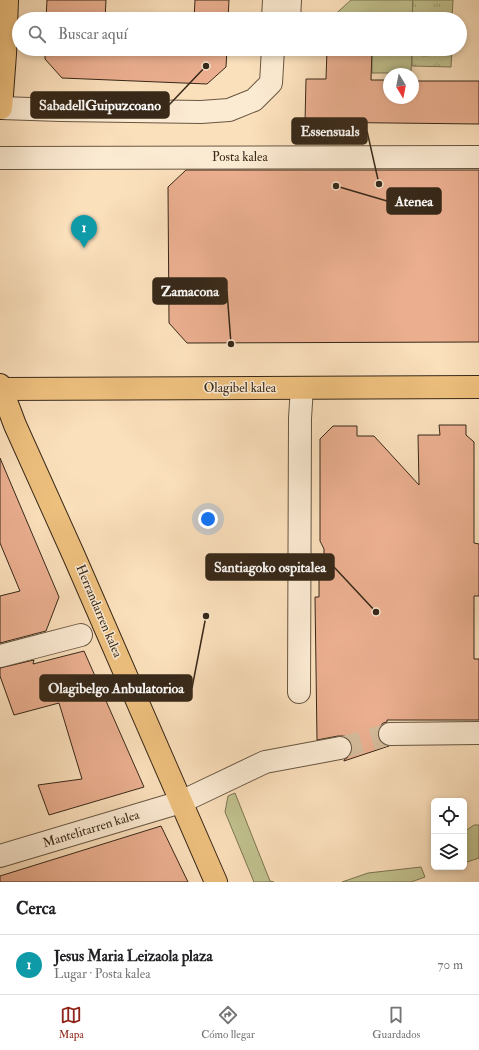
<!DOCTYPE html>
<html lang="es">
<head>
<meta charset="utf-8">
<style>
  body { margin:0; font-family:"IM FELL Double Pica",serif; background:#f2f2f2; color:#202124 }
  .controls { position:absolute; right:12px; bottom:12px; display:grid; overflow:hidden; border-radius:6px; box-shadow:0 2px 6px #0003 }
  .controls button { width:36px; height:36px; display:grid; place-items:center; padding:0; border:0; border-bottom:1px solid #e0e0e0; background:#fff; color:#202124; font:20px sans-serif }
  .compass { position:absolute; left:383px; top:68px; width:36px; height:36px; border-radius:50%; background:#fff; box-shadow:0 2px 6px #0003; rotate:170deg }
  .you { position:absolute; left:208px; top:519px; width:14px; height:14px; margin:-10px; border:3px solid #fff; border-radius:50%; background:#1a73e8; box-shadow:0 0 0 6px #1a73e833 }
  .badge { display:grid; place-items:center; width:26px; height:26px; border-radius:50%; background:#8f2418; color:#fff; font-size:13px; font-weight:700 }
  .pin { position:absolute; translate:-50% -33px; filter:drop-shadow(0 1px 2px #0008) }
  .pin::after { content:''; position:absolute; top:21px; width:14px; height:12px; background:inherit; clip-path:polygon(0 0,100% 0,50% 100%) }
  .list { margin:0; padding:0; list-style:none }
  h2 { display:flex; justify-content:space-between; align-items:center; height:52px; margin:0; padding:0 16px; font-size:17px }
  h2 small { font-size:13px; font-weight:400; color:#757577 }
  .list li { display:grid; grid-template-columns:26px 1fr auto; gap:12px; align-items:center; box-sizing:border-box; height:60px; padding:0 16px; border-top:1px solid #e0e0e0 }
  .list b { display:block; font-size:15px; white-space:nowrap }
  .list p { margin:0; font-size:13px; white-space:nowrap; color:#757577 }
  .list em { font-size:13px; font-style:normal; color:#757577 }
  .icon { flex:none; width:22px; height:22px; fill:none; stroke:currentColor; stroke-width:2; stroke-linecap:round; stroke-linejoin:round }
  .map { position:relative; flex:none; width:479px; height:882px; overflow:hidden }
  .search { position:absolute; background:#fff; box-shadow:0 2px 6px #0003; left:12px; right:12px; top:12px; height:44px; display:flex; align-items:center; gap:10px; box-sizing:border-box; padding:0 14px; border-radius:22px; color:#757577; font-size:15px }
  .sheet { height:112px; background:#fff }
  nav { display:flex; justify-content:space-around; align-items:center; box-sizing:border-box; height:56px; border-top:1px solid #e0e0e0; background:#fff; font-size:11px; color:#757577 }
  nav a { display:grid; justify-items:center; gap:2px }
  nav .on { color:#8f2418 }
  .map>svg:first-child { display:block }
  .green { fill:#c1c28f; stroke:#7c7554 }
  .park { fill:url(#park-tufts); stroke:#7c7554 }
  .building { fill:#ebaf90; stroke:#372819 }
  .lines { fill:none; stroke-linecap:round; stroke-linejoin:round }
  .minor-tunnel { stroke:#d4bb9b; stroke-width:22; stroke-dasharray:22 11; stroke-linecap:butt }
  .minor-casing { stroke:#685642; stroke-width:24 }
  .major-casing { stroke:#372819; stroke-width:24 }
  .minor { stroke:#fcebd3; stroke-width:22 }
  .major { stroke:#eec07e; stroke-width:22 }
  .labels { text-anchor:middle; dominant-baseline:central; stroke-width:3; stroke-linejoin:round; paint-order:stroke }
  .street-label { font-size:13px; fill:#372819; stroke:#fcebd3 }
  .leader { fill:none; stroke:#372819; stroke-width:1.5 }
  .callout-dot { fill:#372819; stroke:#fcebd3; stroke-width:1.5 }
  .callout { fill:#372819; stroke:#372819; stroke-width:1.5 }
  .callout-label { font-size:14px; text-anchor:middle; font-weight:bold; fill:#fff }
</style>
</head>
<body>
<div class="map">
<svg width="479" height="882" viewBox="0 0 479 882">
  <defs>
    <pattern id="park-tufts" width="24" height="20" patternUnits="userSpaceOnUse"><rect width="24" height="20" fill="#c1c28f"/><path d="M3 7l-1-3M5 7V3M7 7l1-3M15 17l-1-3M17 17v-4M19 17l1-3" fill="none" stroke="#9e9e74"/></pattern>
  </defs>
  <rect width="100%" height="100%" fill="#fbe0bc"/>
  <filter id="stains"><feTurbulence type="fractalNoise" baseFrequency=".005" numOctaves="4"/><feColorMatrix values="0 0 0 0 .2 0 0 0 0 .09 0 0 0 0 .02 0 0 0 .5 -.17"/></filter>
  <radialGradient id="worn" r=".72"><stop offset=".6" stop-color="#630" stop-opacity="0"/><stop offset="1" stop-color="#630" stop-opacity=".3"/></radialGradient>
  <g class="green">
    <polygon points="351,0 413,0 412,19 330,19"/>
    <polygon points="334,49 412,49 411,73 372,73 372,50"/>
    <polygon points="235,793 270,881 274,882 254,882 225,812 228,796"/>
    <polygon points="474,825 479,825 479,858 464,863 464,832"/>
    <polygon points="421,867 425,877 411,882 342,882 368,873"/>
  </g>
  <g class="park">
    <polygon points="413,0 453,0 452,19 412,19"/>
    <polygon points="412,49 452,49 451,67 412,66"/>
  </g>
  <g class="building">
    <polygon points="47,0 106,0 105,19 46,19"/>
    <polygon points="195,0 229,0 228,19 194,19"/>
    <polygon points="45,49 227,49 226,67 207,84 62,78 45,59"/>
    <polygon points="327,49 372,49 371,80 389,80 389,98 413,98 413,81 479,81 479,124 305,122 306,79 326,79"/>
    <polygon points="186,170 479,170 479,342 187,343 169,323 168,187"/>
    <polygon points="439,425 466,425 466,435 474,442 474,543 479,544 479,596 474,596 474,659 479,659 479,720 387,720 387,722 383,723 379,728 378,735 379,741 384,745 389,746 344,761 344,760 348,757 352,752 352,745 349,740 345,736 338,736 317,740 315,597 319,597 319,577 324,577 324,549 320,541 320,439 333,426 357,426 357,436 374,436 419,485 418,435 440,435"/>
    <polygon points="0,458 59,597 46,631 0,643 0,596 20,591 0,543"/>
    <polygon points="84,651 144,787 49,815 38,785 82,779 59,703 14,715 0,676 0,668 34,660 33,664"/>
    <polygon points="161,826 188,882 0,882 0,876"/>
  </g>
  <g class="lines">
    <polyline class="minor-tunnel" points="340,748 390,734"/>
    <g class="minor-casing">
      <g id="minor">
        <polyline points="273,19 274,0"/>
        <polyline points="289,19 290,0"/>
        <polyline points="1,108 61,110 201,112 229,110 254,100 271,83 273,49"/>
        <polyline points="0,158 479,157"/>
        <polyline points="0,656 81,635"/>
        <polyline points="299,692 300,418 302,388"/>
        <polyline points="390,734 479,733"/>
        <polyline points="0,856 181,802 265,762 340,748"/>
      </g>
    </g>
    <g class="major-casing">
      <g id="major">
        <polyline points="0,108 1,108 5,54 7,0"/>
        <polyline points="0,385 15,425 74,556 216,882"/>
        <polyline points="0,389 479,387"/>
      </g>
    </g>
    <use href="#minor" class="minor"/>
    <use href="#major" class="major"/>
  </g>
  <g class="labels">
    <g class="street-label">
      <text x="240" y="157">Posta kalea</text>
      <text x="240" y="388">Olagibel kalea</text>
      <text transform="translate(99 611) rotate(67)">Herrandarren kalea</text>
      <text transform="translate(91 829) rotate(-17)">Mantelitarren kalea</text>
    </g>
  </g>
  <path class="leader" d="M206 66L169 105M379 184L367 131M336 186L387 201M231 344L227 291M376 612L334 567M206 616L192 688"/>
  <g class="callout-dot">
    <circle cx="206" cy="66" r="4"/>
    <circle cx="379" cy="184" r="4"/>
    <circle cx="336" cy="186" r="4"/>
    <circle cx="231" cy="344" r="4"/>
    <circle cx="376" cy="612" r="4"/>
    <circle cx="206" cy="616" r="4"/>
  </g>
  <g class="callout">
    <rect x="31" y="92" width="138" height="26" rx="4"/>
    <rect x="292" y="118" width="75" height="26" rx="4"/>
    <rect x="387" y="188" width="54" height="26" rx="4"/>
    <rect x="153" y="278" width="74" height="26" rx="4"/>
    <rect x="206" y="554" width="128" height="26" rx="4"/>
    <rect x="40" y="675" width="152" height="26" rx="4"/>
  </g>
  <g class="callout-label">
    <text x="100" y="110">SabadellGuipuzcoano</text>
    <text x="330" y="136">Essensuals</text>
    <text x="414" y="206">Atenea</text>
    <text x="190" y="296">Zamacona</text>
    <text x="270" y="572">Santiagoko ospitalea</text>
    <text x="116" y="693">Olagibelgo Anbulatorioa</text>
  </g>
  <rect width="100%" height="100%" filter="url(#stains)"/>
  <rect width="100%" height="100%" fill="url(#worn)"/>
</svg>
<div class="controls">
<button><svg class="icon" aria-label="locate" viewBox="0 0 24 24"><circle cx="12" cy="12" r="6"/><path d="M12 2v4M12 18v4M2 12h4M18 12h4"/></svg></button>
<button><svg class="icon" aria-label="layers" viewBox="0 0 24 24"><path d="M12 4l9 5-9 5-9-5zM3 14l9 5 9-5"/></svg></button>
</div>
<svg class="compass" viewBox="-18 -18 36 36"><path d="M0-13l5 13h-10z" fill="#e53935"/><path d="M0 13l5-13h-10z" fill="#757577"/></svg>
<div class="you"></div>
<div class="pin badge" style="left:84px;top:248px;background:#0f9aa8">1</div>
<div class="search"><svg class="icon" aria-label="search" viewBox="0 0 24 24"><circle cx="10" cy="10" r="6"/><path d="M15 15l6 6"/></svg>Buscar aquí</div>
</div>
<section class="sheet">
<h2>Cerca<small></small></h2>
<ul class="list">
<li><span class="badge" style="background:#0f9aa8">1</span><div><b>Jesus Maria Leizaola plaza</b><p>Lugar · Posta kalea</p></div><em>70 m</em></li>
</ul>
</section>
<nav>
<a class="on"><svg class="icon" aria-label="map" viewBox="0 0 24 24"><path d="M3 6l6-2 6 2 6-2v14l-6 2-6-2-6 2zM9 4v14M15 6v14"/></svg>Mapa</a>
<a><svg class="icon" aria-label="directions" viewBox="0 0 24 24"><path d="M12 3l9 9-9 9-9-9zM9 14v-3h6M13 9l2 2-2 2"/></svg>Cómo llegar</a>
<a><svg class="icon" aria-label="saved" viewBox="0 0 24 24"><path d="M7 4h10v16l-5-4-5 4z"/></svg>Guardados</a>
</nav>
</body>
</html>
